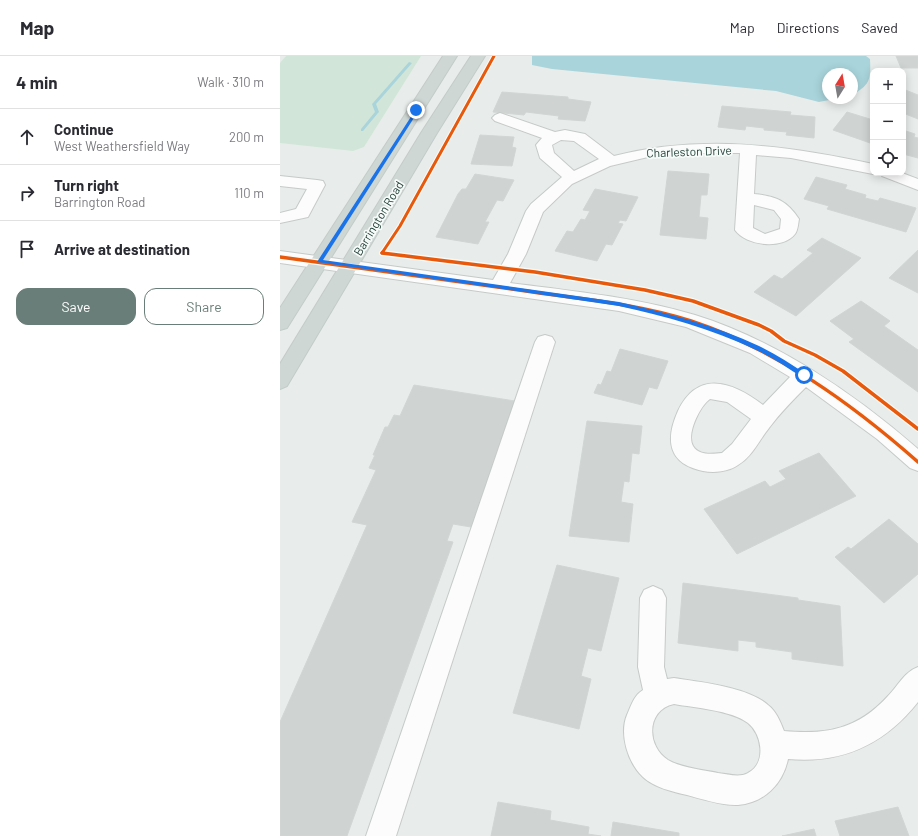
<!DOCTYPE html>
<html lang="en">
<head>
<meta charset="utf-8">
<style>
  body { margin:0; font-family:Barlow,sans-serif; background:#f7f7f7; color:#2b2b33 }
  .controls { position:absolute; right:12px; top:12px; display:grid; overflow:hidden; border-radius:8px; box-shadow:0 2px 10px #0003 }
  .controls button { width:36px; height:36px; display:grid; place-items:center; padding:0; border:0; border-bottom:1px solid #e1e1e2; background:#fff; color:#2b2b33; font:20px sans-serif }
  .compass { position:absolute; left:542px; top:12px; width:36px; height:36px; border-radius:50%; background:#fff; box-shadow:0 2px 10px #0003; rotate:11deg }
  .stop { position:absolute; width:12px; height:12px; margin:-9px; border:3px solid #1a73e8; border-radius:50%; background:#fff }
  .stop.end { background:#1a73e8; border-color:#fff; box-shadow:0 1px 4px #0008 }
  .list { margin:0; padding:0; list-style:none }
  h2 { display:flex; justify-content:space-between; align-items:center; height:52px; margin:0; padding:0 16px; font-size:17px }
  h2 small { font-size:13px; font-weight:400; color:#7c7c81 }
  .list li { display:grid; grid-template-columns:26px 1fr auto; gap:12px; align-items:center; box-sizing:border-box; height:56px; padding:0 16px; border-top:1px solid #e1e1e2 }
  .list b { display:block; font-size:15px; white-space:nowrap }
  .list p { margin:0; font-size:13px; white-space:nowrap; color:#7c7c81 }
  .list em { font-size:13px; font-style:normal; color:#7c7c81 }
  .actions { display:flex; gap:8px; padding:12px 16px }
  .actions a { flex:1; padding:9px 0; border:1px solid #697e78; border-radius:12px; text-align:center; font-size:14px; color:#697e78 }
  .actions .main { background:#697e78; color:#fff }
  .icon { flex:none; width:22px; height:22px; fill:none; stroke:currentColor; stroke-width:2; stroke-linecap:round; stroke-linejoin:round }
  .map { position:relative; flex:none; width:638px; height:780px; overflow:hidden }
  header { display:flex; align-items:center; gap:24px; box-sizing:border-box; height:56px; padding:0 20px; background:#fff; border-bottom:1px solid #e1e1e2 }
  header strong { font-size:19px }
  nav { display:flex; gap:22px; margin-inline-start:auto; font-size:14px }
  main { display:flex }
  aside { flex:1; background:#fff }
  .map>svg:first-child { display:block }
  .green { fill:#d1e6d8 }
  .water { fill:#a9d4db }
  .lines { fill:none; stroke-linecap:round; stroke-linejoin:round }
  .stream { fill:#a9d4db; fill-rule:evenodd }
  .building { fill:#cfd4d2; stroke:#d1d6d4 }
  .minor-casing { stroke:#c5cac8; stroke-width:2 }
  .major-casing { stroke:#c3ccc9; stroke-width:2 }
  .minor { fill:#fcfcfc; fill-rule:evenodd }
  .major { fill:#cfd7d5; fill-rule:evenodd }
  .cycleway-far1-casing { stroke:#f7fbf9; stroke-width:5 }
  .cycleway-casing { stroke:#f7fbf9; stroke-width:6 }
  .cycleway-far1 { stroke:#e8590c; stroke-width:3 }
  .cycleway { stroke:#e8590c; stroke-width:3.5 }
  .route { fill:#1a73e8 }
  .labels { text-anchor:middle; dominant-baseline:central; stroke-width:3.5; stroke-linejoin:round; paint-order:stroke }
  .far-street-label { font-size:12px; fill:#24423a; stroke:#f7fbf9 }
</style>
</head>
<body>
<header>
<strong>Map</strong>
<nav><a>Map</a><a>Directions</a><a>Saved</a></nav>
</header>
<main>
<aside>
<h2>4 min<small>Walk · 310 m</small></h2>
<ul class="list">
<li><svg class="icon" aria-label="ahead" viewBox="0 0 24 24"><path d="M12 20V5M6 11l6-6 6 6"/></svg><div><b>Continue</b><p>West Weathersfield Way</p></div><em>200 m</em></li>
<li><svg class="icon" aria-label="right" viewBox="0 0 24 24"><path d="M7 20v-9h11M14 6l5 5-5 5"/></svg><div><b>Turn right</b><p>Barrington Road</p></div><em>110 m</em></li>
<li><svg class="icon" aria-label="arrive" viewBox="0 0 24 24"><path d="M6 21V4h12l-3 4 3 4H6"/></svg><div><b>Arrive at destination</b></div></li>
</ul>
<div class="actions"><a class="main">Save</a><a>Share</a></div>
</aside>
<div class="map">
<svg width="638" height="780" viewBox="0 0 638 780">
  <rect width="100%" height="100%" fill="#e8edeb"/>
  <polygon class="green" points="6,0 141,0 84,91 73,95 0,87 0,7"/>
  <path class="water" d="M 252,0 L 586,0 L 590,3 C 591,24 590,29 572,39 L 572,18 L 548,18 L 548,42 L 559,42 L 539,46 L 496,35 L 272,13 L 252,9 Z"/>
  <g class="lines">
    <polygon class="stream" points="129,6 132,7 96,48 99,56 98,57 83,75 81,75 81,73 95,56 92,48 93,47"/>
  </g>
  <g class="building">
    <polygon points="616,0 638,0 638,12 621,12"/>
    <polygon points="623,33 638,39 638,63 623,57"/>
    <polygon points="222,36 288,41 288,43 311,46 305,65 278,63 279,60 246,56 244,59 213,56"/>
    <polygon points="442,50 511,56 510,59 535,61 534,82 506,79 507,76 484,74 484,72 466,70 465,74 438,71"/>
    <polygon points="567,56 593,64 593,88 553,74"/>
    <polygon points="623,74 635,78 634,81 638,82 638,102 623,98"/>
    <polygon points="200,79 234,81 232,91 236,92 232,110 191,108"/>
    <polygon points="388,115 429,118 427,139 421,139 419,161 428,162 426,183 380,179"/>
    <polygon points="195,118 234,124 223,145 217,144 205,166 209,166 198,188 156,181 178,138 182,133 186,133"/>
    <polygon points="536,121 567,129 565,133 586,139 585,142 598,145 600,142 636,152 626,176 547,153 549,150 524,143"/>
    <polygon points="315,133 358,141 346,165 340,164 338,167 343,168 332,189 326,188 317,205 275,195 287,175 293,176 301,163 305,164 310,155 303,154"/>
    <polygon points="542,182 581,202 516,260 474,236 494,219 502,223 533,197 527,194"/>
    <polygon points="638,194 638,237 609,222"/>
    <polygon points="581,245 610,265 604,270 638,294 638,336 569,286 574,283 550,265"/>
    <polygon points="340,293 388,305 377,333 369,331 362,349 314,337 318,328 321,329 327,315 331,316"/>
    <polygon points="134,329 235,345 191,471 173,468 167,485 173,486 67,780 0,780 0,666 87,469 72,466 96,414 89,412 95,399 93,399 105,371 108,371 114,359 120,360"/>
    <polygon points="307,365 362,370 359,398 352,397 349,426 344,425 341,446 353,448 349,486 289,480"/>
    <polygon points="539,397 576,440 457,498 424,453 485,425 490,431 506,423 499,415"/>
    <polygon points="609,463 638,488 638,518 604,547 555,501 568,491 571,493"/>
    <polygon points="277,509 339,522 321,595 308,592 301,620 311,623 299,673 233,657"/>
    <polygon points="403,527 518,542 518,544 560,550 563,610 512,603 512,596 476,591 476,586 458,584 458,595 398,587"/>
    <polygon points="218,746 271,755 270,764 309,771 308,778 321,780 211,780"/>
    <polygon points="618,751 629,780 560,780 555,765"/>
    <polygon points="333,766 399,777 399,780 331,780"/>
    <polygon points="534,773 536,780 502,780"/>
  </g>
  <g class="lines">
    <g class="minor-casing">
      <g id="minor">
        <path d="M 220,57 L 275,76 L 285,74 L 305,78 L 334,100 C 422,78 505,89 593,108 L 593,117 L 596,117 L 593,118 L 511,102 L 476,99 L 474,138 C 496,140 507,145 519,163 C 518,168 518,174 515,178 C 503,194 466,190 455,174 L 460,97 L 415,97 L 368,101 L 330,110 L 292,128 L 263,156 L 246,198 L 230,227 C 292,235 355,241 415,259 C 496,284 575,338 638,393 L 638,415 L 630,412 L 597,383 L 526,331 C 513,344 500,357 489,372 C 479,384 472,401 458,409 C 448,416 434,417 423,415 C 388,408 385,384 398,355 C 418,313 453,326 483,349 L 510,321 L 470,297 L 406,271 L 339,255 L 0,207 L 0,195 L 213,224 L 228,198 L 246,155 L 251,148 L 282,121 L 260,102 L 256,89 L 262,82 L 215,65 L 212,62 L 215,59 ZM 281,84 L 294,85 L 319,103 L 294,115 L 274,97 L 272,89 ZM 474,149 L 494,154 L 501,163 L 500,173 L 485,178 L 473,172 ZM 430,343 L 447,346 L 471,363 L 452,388 L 442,397 C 433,398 419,400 413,390 C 406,378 420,350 430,343 Z"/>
        <polygon points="600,117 622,117 638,123 638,134 602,120"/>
        <polygon points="0,120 37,124 43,125 45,129 28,161 0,167 0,157 16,153 27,133 0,130"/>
        <polygon points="265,279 272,281 275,286 116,780 86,780 255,286 258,281"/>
        <path d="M 373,530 L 382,534 L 386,542 L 384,611 L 387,623 L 394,622 C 420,626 468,631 488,649 C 496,655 500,665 504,675 C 547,679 578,673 608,640 C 618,630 624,616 638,611 L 638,646 C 604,689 562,708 508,703 C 503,728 484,747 458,749 C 444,750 421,743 407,739 C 393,736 373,731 363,721 C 348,707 339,678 347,659 C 351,650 354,639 363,634 L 358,611 L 360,542 L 364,534 ZM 394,648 C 415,652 451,654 468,667 C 482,678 487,707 468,717 C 459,722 448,718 438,717 C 423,714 402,712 388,704 C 366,690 366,654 394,648 Z"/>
      </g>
    </g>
    <g class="major-casing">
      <g id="major">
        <polygon points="163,0 177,0 7,272 0,274 0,252"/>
        <polygon points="191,0 205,0 157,77 7,330 0,333 0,308 141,77"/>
      </g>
    </g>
    <use href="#minor" class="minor"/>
    <use href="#major" class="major"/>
    <g class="cycleway-far1-casing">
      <polyline id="cycleway-far1" points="102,197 120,170 214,0"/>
    </g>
    <g class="cycleway-casing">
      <g id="cycleway">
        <polyline points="103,196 102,197 255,216 365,234 413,245 479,269 491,275 504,285 535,299 563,315 638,373"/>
        <path d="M 0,201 C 82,212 164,224 246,235 C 300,243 359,248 411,265 C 496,293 571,347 638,406"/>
      </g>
    </g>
    <use href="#cycleway-far1" class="cycleway-far1"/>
    <use href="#cycleway" class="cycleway"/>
  </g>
  <path class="route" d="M 136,53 L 139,54 L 43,204 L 339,246 C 387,257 434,269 479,290 C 495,298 511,308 526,318 L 526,321 L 522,321 C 506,311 491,300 474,293 C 431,273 386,260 339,250 L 37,206 Z"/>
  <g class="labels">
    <g class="far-street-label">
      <text transform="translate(409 95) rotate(-2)">Charleston Drive</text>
      <text transform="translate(98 162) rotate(-59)">Barrington Road</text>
    </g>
  </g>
</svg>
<div class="controls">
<button>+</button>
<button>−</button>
<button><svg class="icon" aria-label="locate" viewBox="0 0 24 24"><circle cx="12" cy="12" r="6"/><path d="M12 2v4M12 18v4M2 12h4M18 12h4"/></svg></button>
</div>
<svg class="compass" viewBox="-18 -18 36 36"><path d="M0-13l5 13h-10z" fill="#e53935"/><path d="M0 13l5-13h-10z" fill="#7c7c81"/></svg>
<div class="stop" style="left:524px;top:319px"></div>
<div class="stop end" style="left:136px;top:54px"></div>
</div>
</main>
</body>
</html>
